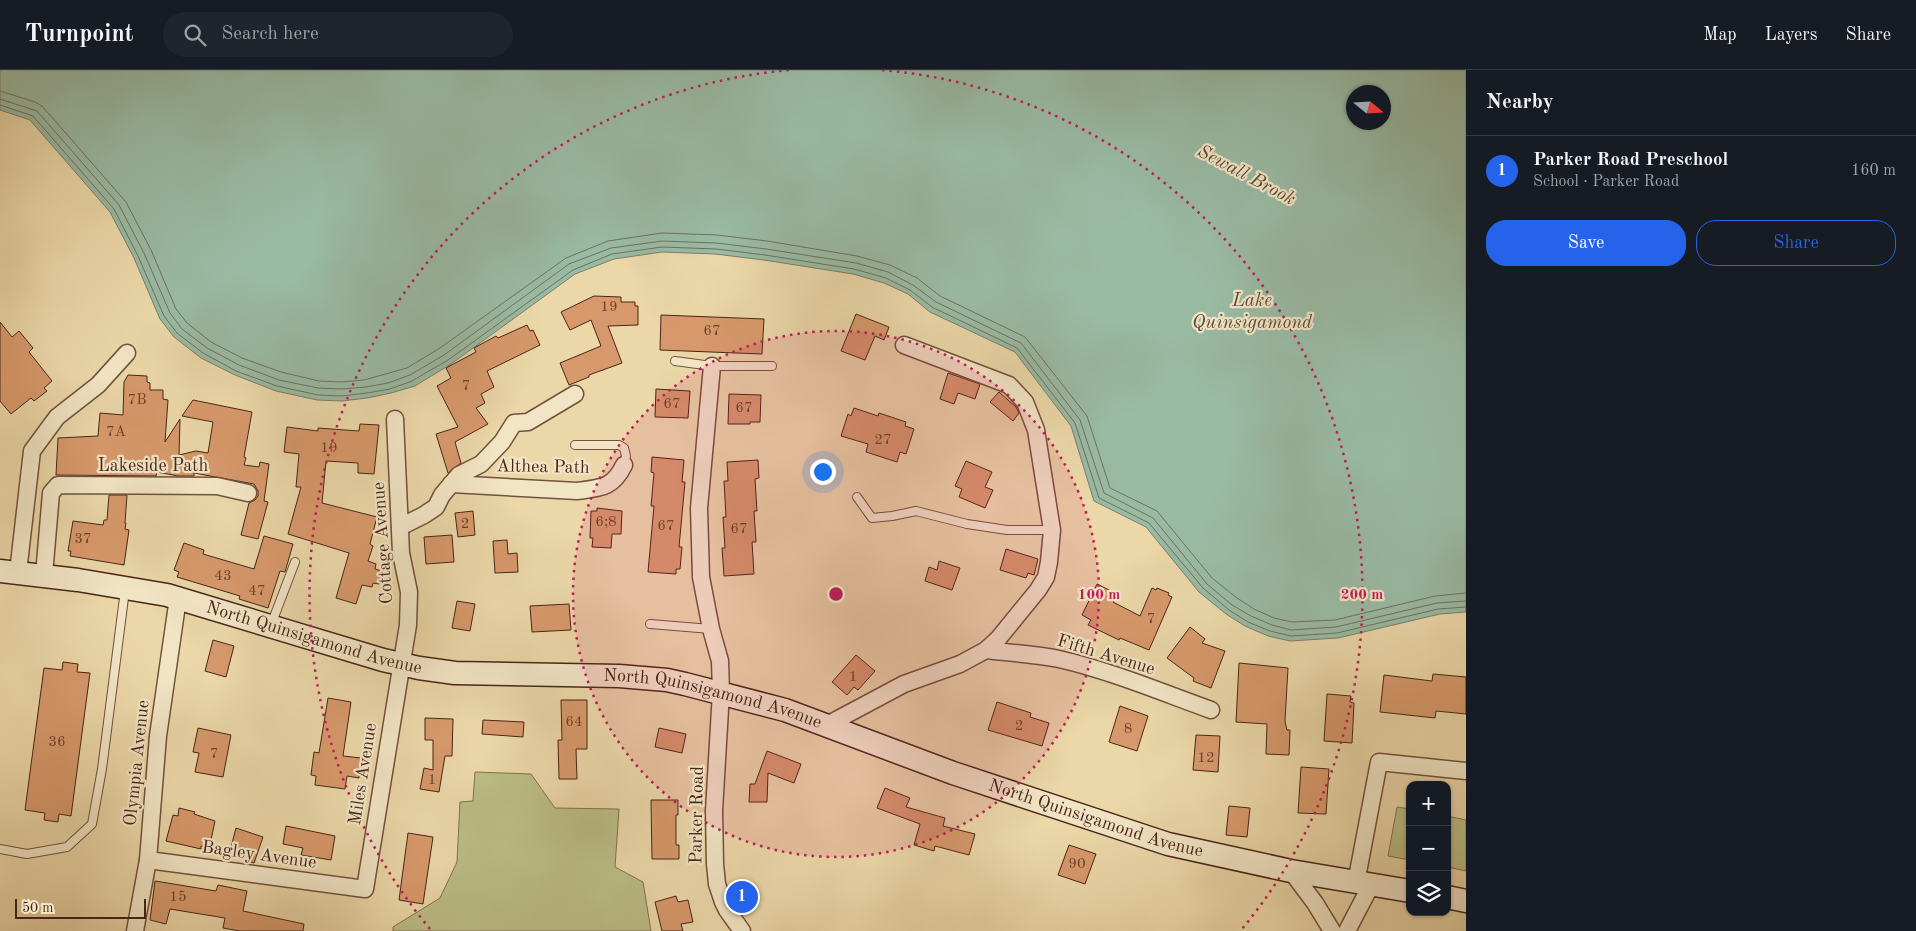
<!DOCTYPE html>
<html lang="en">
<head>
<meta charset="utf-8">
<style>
  body { margin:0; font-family:"Old Standard TT",serif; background:#20242c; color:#f1f3f6 }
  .controls { position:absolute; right:15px; bottom:15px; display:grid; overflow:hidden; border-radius:10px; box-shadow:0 1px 4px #0004 }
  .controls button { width:45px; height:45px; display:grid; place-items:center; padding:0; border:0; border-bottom:1px solid #363941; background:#171b24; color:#f1f3f6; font:25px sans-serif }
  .compass { position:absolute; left:1346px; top:15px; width:45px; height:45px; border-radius:50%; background:#171b24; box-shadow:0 1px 4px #0004; rotate:108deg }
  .scale { position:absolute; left:15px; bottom:12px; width:131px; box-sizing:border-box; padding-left:5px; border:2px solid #482517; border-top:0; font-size:14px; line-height:18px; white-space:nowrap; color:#482517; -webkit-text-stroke:4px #f2e5c6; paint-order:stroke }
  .you { position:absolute; left:822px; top:401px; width:18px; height:18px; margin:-12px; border:4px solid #fff; border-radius:50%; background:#1a73e8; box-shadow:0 0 0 8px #1a73e833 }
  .badge { display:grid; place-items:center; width:32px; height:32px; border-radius:50%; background:#2563eb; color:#fff; font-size:16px; font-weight:700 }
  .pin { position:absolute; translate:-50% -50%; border:2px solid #fff; box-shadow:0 1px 5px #0006 }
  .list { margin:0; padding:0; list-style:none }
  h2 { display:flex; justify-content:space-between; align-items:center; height:65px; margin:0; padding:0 20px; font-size:21px }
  h2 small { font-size:16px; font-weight:400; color:#9ea1a6 }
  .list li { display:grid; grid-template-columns:32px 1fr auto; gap:15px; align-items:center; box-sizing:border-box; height:70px; padding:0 20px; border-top:1px solid #363941 }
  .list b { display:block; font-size:19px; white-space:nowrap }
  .list p { margin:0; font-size:16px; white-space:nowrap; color:#9ea1a6 }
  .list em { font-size:16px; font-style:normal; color:#9ea1a6 }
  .actions { display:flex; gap:10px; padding:15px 20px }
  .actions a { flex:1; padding:11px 0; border:1px solid #2563eb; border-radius:20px; text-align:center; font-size:18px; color:#2563eb }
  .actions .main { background:#2563eb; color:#fff }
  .icon { flex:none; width:28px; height:28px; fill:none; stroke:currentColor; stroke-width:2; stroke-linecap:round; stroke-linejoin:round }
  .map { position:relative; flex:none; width:1466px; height:861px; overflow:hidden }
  header { display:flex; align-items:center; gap:30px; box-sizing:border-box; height:70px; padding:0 25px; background:#171b24; border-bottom:1px solid #363941 }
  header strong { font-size:24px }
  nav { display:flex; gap:28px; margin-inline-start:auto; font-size:18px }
  .search { width:350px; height:45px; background:#20242c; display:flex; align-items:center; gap:12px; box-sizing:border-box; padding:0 18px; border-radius:28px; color:#9ea1a6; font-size:19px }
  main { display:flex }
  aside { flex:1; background:#171b24 }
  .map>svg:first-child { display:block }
  .green { fill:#bbbd85; stroke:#82714e }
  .water { fill:#99baa3; stroke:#797e6b; fill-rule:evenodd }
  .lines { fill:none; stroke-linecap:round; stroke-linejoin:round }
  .shore { stroke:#70705d; stroke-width:1 }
  .building { fill:#d7996b; stroke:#482517 }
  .service-casing { stroke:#71523b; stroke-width:10 }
  .minor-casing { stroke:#71523b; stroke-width:19 }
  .secondary-casing { stroke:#482517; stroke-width:25 }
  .service { stroke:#f2e5c6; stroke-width:8 }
  .minor { stroke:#f2e5c6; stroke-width:16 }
  .secondary { stroke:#f2e5c6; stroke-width:22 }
  .ring { fill:none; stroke:#c2185b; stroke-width:2.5; stroke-dasharray:2.5 5 }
  .labels { text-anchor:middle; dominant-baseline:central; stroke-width:4.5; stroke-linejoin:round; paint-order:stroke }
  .number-label { font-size:15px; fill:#6c422c }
  .street-label { font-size:18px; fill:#482517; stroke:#f2e5c6 }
  .water-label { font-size:19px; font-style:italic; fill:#5c4a3a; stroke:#f2e5c6 }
  .centre { fill:#c2185b; stroke:#f2e5c6; stroke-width:2.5 }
  .ring-label { font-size:15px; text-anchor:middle; font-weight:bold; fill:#c2185b; stroke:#f2e5c6; stroke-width:4.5; stroke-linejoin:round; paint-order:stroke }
</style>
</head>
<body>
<header>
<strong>Turnpoint</strong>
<div class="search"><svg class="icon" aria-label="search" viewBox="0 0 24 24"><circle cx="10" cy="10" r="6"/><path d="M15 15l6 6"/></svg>Search here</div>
<nav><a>Map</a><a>Layers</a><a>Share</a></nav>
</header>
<main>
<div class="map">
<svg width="1466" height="861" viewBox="0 0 1466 861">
  <rect width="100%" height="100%" fill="#ebd7a8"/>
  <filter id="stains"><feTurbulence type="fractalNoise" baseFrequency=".004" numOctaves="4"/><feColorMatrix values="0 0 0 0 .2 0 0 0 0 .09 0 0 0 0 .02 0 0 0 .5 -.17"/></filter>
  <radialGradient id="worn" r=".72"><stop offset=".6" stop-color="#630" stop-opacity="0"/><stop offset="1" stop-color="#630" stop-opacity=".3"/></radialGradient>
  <g class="green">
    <polygon points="475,702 531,704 555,738 619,739 615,797 643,812 651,861 393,861 393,857 440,828 457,792 460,732 473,731"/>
    <polygon points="1397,737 1410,739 1410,790 1388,786"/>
    <polygon points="1447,746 1466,750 1466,801 1447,797"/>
  </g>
  <path class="water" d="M 0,0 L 1466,0 L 1466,542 L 1440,544 L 1338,568 L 1290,571 L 1268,566 L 1245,556 L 1226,544 L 1199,522 L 1146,457 L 1094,431 L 1071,356 L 1015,282 L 930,242 L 908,224 L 884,213 L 853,204 L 764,190 L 715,184 L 662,182 L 614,189 L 575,204 L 451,294 L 415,316 L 391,323 L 367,328 L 342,331 L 317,330 L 276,321 L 235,305 L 201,288 L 174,267 L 160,249 L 134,188 L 110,142 L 30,50 L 0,40 ZM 1354,22 L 1384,22 L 1384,52 L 1354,52 Z"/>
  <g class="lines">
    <g class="shore">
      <polyline points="0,21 35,32 42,36 126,132 151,180 176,239 187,253 211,272 242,288 281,302 319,311 341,312 364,310 407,298 440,278 566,188 608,171 662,163 717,165 767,171 857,186 890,195 917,208 940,226 1025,267 1087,346 1110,418 1157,441 1212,508 1237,528 1254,539 1274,548 1292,552 1335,550 1435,526 1466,523"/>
      <polyline points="0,29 37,41 119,135 144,183 170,243 182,259 207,278 239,295 279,310 318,318 341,319 366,317 388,313 410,305 444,285 569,194 611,178 662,171 716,173 766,179 856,193 888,202 913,215 936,232 1021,273 1080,350 1104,423 1153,448 1207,514 1232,535 1251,546 1272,555 1291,560 1336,557 1437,533 1466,531"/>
      <polyline points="0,35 33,46 114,139 138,186 164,246 177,263 203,283 236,301 277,316 318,325 342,326 367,323 390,319 412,311 448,290 573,200 612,184 662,177 716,179 765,185 854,199 886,208 910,220 932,237 1017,278 1075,353 1099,428 1149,453 1203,518 1229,540 1248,552 1270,561 1291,566 1337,563 1438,539 1466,537"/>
    </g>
  </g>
  <g class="building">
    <polygon points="594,226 621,227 621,232 635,232 635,236 638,236 638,255 608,256 622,293 589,305 589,307 569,315 560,293 601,276 591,250 570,260 561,242"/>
    <polygon points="856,244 889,257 884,270 875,266 865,290 841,281"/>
    <polygon points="661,245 764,249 762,284 660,280"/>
    <polygon points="0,252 12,267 19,261 33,278 29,282 52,311 44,318 47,321 34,331 31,328 11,344 0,331"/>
    <polygon points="527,255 530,261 533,260 540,275 487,301 494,317 481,324 485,333 476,338 488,354 455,372 461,393 448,403 436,364 458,357 437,316 451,308 446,298 476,282 474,278 496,266 498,268"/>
    <polygon points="948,303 980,314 975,329 958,323 954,334 940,329"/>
    <polygon points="128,305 147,306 147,312 150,313 150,320 163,320 163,329 168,330 165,372 180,349 179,385 196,381 208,383 213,352 182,346 193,330 252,342 244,387 246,388 244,395 259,397 260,392 269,394 264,431 268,432 258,469 241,465 249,433 255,430 258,426 258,421 254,414 194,403 194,406 178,406 157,402 156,406 56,405 58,368 98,366 100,343 123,345 124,312"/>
    <polygon points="656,319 690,321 688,348 655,347"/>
    <polygon points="999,322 1016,337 1019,343 1013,351 990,332"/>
    <polygon points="729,324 761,325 760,352 750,352 750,354 728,354"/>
    <polygon points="854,338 878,346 879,343 906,352 905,356 914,359 906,384 900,382 897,392 866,382 868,374 841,366 848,344 851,346"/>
    <polygon points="360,354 379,355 374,404 358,403 358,393 326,391 322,433 377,447 370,474 373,476 368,491 376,494 375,499 382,501 379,514 373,513 372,517 362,515 356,534 336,528 349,483 288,464 301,417 296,417 299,384 284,382 287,357 318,361 318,358 359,361"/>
    <polygon points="652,387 684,390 682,412 685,412 679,477 682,477 680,499 676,499 676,504 648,502 654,436 651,436 654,403 651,402"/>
    <polygon points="758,390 759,408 755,409 757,441 754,441 756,472 752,472 754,504 724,506 722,478 725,478 723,447 726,447 724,411 728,411 727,392"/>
    <polygon points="966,391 992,402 985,417 993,420 985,438 959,427 962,419 955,416"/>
    <polygon points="109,425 127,425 125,453 126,453 125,459 129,460 124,495 70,486 71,481 68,481 73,451 103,455 104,450 107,450"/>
    <polygon points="597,438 622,441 621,464 612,464 611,478 592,477 593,468 590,468 591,441 597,441"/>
    <polygon points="473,441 475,465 458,467 455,443"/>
    <polygon points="452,465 454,492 426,494 424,467"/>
    <polygon points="264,466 293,474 285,502 280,501 268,538 239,529 240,526 177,507 179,502 174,500 184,473 204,480 203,484 254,499"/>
    <polygon points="507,470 508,484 517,483 518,502 495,503 493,471"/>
    <polygon points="1006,479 1038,489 1034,505 1028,503 1026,508 1000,500"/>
    <polygon points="939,491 960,498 952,520 925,511 929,497 937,500"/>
    <polygon points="1097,514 1117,524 1113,532 1140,546 1152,518 1156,520 1157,518 1169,523 1168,525 1172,527 1149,580 1120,568 1119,570 1088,555 1091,550 1082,545"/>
    <polygon points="457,531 475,534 470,561 452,558"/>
    <polygon points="569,534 571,560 532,562 530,536"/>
    <polygon points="1190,557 1205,569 1202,573 1225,581 1211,618 1193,611 1194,608 1167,588"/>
    <polygon points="213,570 234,576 226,607 205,601"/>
    <polygon points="856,585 875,601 858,620 854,617 847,625 832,612"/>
    <polygon points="63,592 78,594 77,602 90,603 71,746 59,744 58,752 44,750 45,743 25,740 44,598 62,600"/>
    <polygon points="1239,593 1288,598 1285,651 1287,660 1290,660 1289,685 1266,684 1267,654 1236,652"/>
    <polygon points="1433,604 1466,607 1466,644 1436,641 1435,648 1380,642 1384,605 1432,611"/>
    <polygon points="1327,624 1351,626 1350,632 1354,633 1352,673 1324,671"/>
    <polygon points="328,628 351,632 343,686 361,688 359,708 347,706 345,719 315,715 316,706 311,705 314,682 319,683"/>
    <polygon points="561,630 587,630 587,679 576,679 577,709 559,709 558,670 562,670"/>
    <polygon points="997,632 1031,643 1030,647 1049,653 1042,676 988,660"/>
    <polygon points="1120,636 1148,646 1137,681 1109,672"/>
    <polygon points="425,648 453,649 452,686 445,686 439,722 420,719 424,698 433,700 433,670 425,670"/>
    <polygon points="483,650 524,652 523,667 482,664"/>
    <polygon points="198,658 231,665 223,707 195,702 199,683 193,682"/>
    <polygon points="659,658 686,664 682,683 655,677"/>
    <polygon points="1196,665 1220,666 1218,702 1193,700"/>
    <polygon points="767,681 801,694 794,713 768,703 767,732 749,732 750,714 755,714"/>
    <polygon points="1301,697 1329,699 1326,744 1298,743"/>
    <polygon points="885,718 910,728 906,737 945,748 943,756 975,764 969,785 935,776 934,781 914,775 920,754 877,738"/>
    <polygon points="651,730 678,730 678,745 676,745 676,775 679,775 679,789 652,789"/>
    <polygon points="1229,736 1250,738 1247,767 1226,765"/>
    <polygon points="179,738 195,742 194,744 215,751 209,779 201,776 201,779 166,771 173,745 178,746"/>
    <polygon points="286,756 335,766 331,790 301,785 303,778 283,774"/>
    <polygon points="236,758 263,767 254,793 229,785"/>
    <polygon points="408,763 433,767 423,834 399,830"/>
    <polygon points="1069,775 1096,784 1085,814 1058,805"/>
    <polygon points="155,811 216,821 218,815 247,821 243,841 304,854 303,861 240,861 223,858 225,848 170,839 166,854 150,850"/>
    <polygon points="676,826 678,832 688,830 693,852 681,854 683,861 662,861 655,832"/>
  </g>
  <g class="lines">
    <g class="service-casing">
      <g id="service">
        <polyline points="675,291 712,296 772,296"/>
        <polyline points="575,375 619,375 624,378 626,386 624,395"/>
        <polyline points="857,427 872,448 892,446 916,441 967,454 1007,460 1052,460"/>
        <polyline points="650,554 711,559"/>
        <polyline points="271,555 295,492"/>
        <polyline points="0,779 27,784 67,777 92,754 102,699 125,520"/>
      </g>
    </g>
    <g class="minor-casing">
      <g id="minor">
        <polyline points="712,296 699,438 701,507 711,559 720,591 721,622 714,741 715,794 717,814 723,832 727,840 742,861"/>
        <path d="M 451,414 L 577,421 C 601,418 613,418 624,395"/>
        <polyline points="400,457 424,445 436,437 442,425 459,405 481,394 502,372 514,353 528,352 575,324"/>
        <polyline points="18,502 32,381 57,347 98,315 127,283"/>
        <polyline points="44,505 51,423 58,415 217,416 248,423"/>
        <path d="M 986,580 C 1010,583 1035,584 1059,589 C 1111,601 1161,622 1211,640"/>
        <polyline points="827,655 904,614 960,594 986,580 998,569 1038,520 1046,507 1049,492 1052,460 1036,360 1025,332 1009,315 904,275"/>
        <polyline points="148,790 365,819 408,555 409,522 401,483 395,349"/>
        <polyline points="1291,801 1315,833 1332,861"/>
        <polyline points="1356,813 1379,692 1466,701"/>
        <polyline points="135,861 148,790 158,666 178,528"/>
        <polyline points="1347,861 1371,815"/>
      </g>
    </g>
    <g class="secondary-casing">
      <g id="secondary">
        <path id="s1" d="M 0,501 L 78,510 L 167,525 L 383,590 L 419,598 L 455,603 L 619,606 L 667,610 L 685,614 L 785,640 L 953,703 L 1168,774 L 1291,801 L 1410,821"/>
        <polyline points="1447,827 1466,831"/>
      </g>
    </g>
    <use href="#service" class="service"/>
    <use href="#minor" class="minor"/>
    <use href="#secondary" class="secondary"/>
  </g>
  <circle cx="836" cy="524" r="263" fill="#c2185b" fill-opacity=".12"/>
  <g class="ring">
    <circle cx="836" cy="524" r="263"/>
    <path d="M430 859A526 526 0 0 1 790 0M882 0A526 526 0 0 1 1242 859"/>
  </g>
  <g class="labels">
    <g class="number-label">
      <text x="609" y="237">19</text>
      <text x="712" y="261">67</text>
      <text x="466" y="316">7</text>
      <text x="137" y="330">7B</text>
      <text x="672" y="334">67</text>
      <text x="744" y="338">67</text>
      <text x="116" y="362">7A</text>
      <text x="883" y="370">27</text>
      <text x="329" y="378">19</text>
      <text x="606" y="452">6;8</text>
      <text x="465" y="454">2</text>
      <text x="666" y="456">67</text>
      <text x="739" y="459">67</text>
      <text x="83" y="469">37</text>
      <text x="223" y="506">43</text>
      <text x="257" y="521">47</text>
      <text x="1151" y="549">7</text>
      <text x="853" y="607">1</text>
      <text x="574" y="652">64</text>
      <text x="1019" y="656">2</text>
      <text x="1128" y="659">8</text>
      <text x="57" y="672">36</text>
      <text x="214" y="684">7</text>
      <text x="1206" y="688">12</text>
      <text x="432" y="710">1</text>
      <text x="1077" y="794">90</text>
      <text x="178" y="827">15</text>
    </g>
    <g class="street-label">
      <text x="153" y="396">Lakeside Path</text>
      <text transform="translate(543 397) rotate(1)">Althea Path</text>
      <text transform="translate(383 473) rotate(-94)">Cottage Avenue</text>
      <text stroke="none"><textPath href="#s1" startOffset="322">North Quinsigamond Avenue</textPath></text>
      <text transform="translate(1106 585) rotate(17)">Fifth Avenue</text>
      <text stroke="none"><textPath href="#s1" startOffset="728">North Quinsigamond Avenue</textPath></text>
      <text transform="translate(137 693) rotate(-84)">Olympia Avenue</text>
      <text transform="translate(363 704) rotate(-81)">Miles Avenue</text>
      <text transform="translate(697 745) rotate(-89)">Parker Road</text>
      <text stroke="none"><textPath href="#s1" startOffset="1131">North Quinsigamond Avenue</textPath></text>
      <text transform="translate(259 785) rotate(8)">Bagley Avenue</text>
    </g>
    <g class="water-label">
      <text transform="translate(1246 106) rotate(28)">Sewall Brook</text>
      <text x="1252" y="231">Lake<tspan x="1252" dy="22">Quinsigamond</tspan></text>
    </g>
  </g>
  <circle cx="836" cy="524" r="8" class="centre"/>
  <g class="ring-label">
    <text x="1099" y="529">100 m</text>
    <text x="1362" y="529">200 m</text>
  </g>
  <rect width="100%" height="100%" filter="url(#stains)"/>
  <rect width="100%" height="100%" fill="url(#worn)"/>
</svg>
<div class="controls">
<button>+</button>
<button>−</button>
<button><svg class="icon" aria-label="layers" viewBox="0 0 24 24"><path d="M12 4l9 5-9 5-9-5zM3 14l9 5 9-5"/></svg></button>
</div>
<svg class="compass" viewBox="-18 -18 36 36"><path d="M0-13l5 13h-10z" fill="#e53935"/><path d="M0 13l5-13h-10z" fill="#9ea1a6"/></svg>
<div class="scale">50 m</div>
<div class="you"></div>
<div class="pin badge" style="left:742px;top:827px">1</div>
</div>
<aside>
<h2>Nearby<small></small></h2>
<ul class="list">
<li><span class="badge">1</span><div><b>Parker Road Preschool</b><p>School · Parker Road</p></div><em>160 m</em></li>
</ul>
<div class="actions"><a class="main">Save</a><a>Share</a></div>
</aside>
</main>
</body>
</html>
